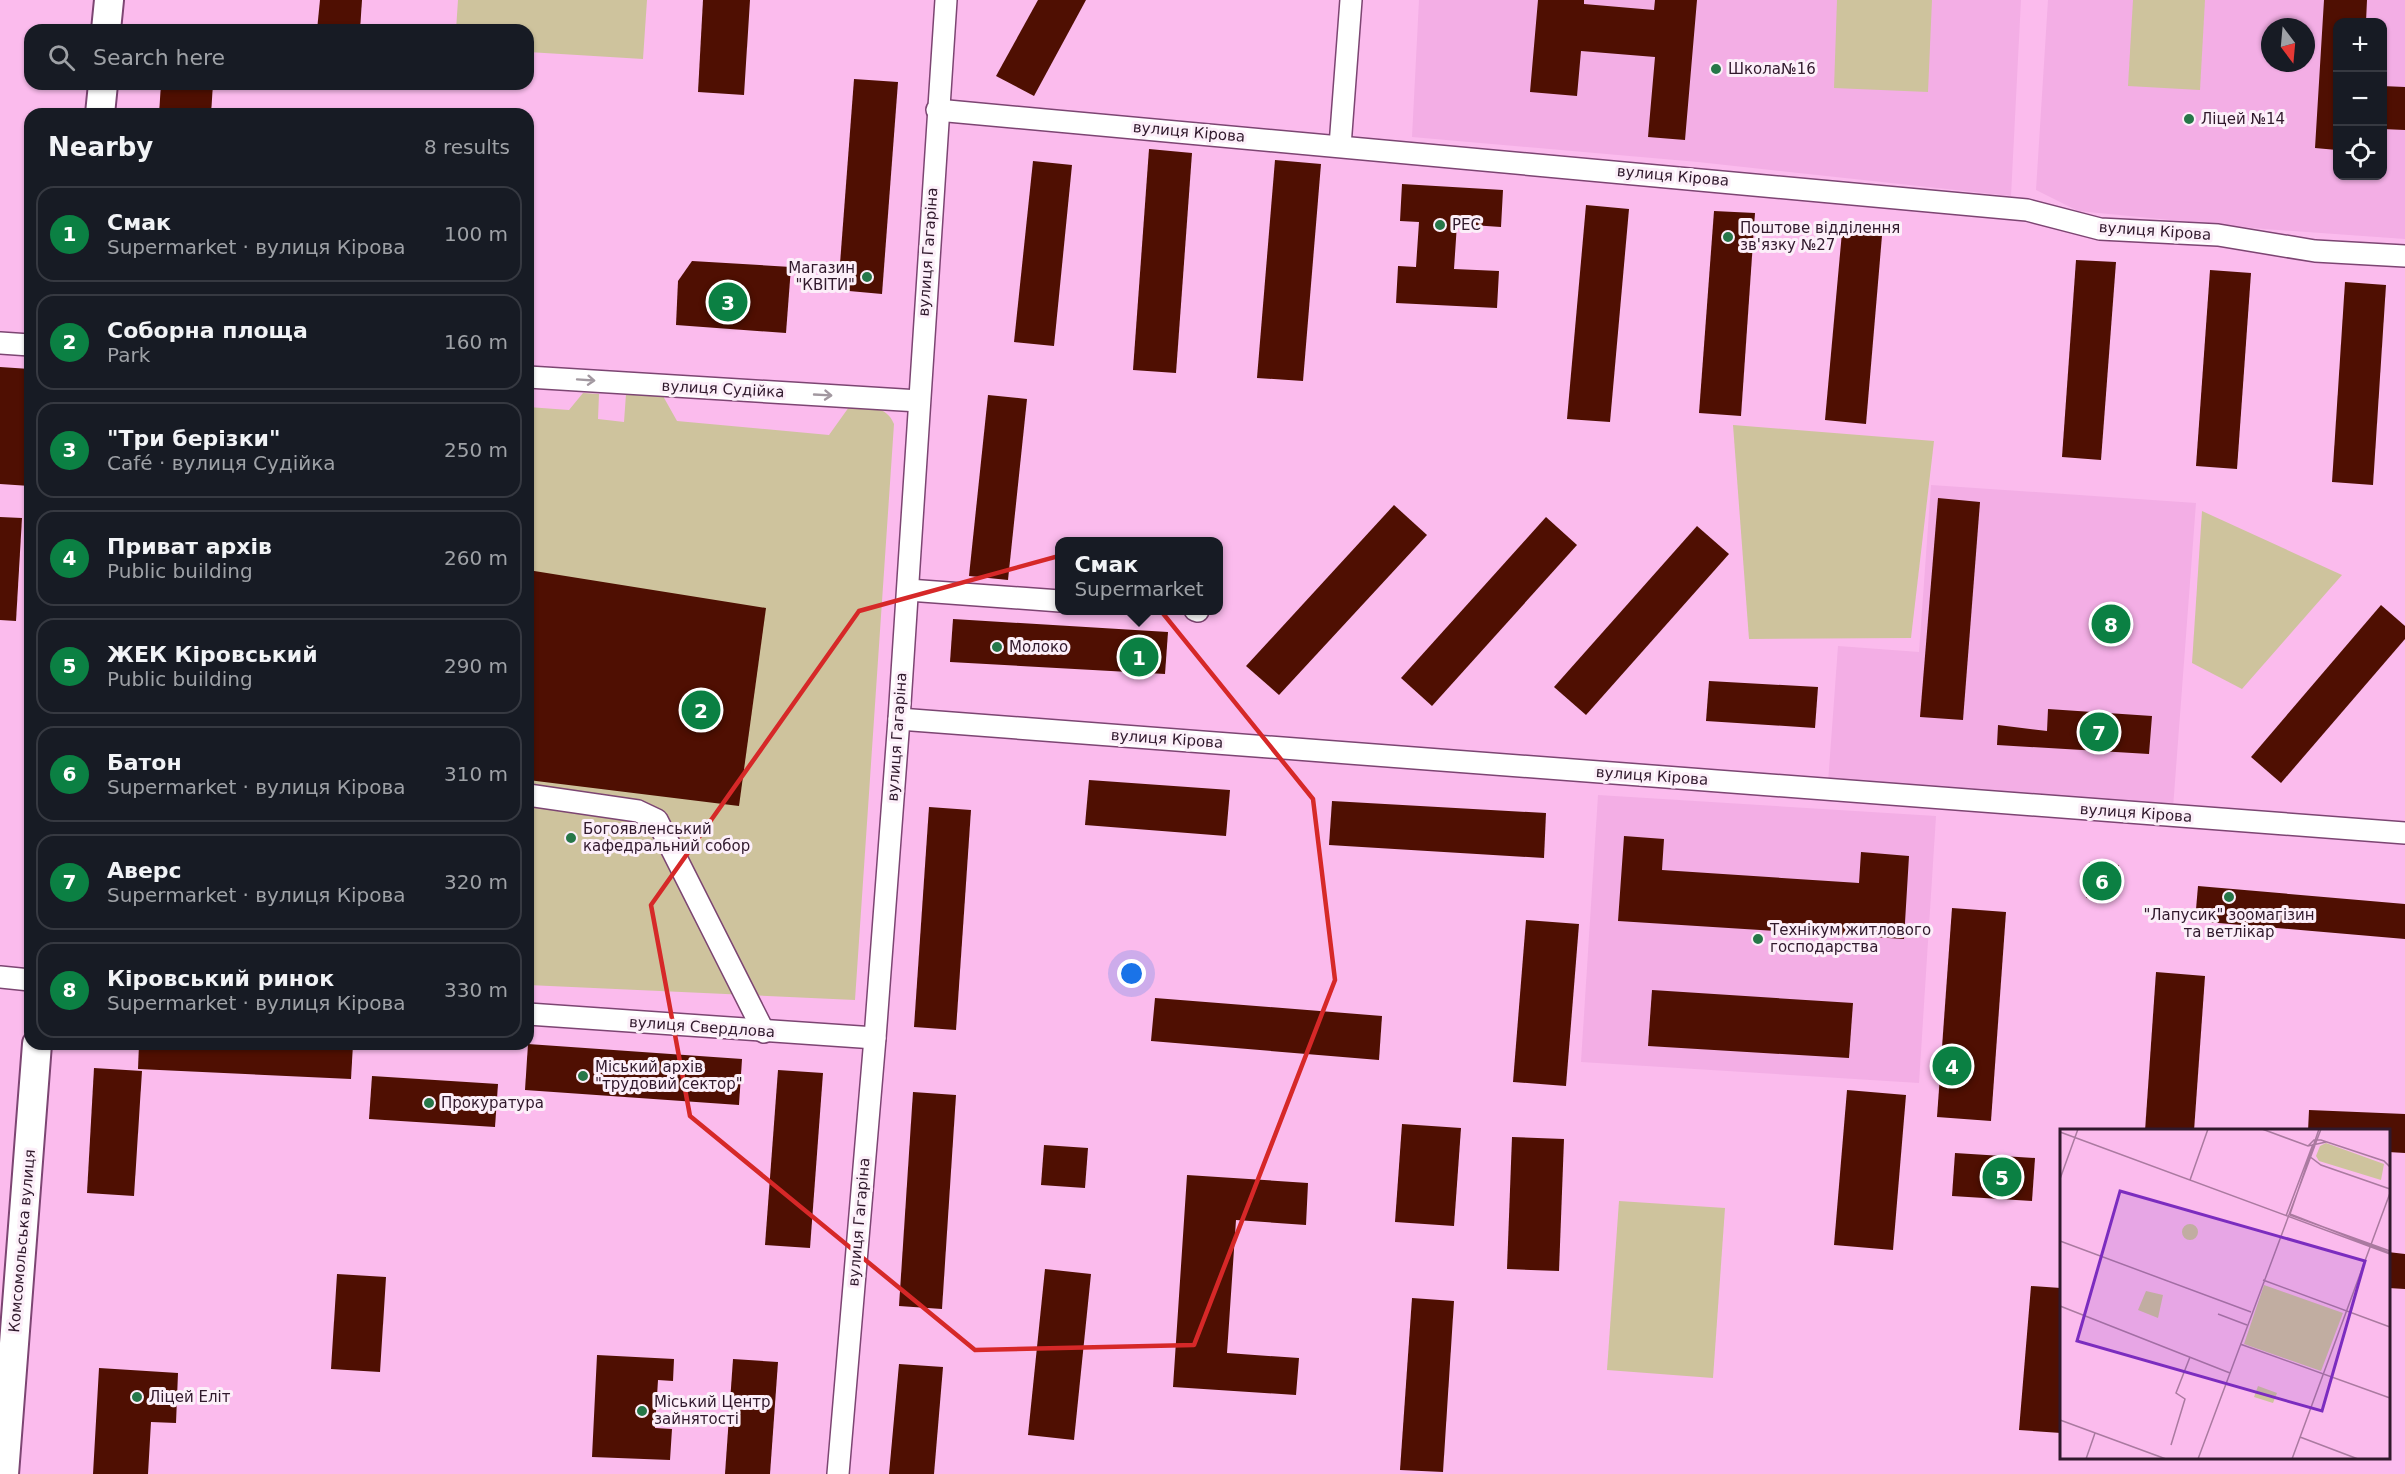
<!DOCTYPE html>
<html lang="en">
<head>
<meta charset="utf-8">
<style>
  body { margin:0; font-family:"DejaVu Sans",sans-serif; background:#20242c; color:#f1f3f6 }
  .controls { position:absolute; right:18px; top:18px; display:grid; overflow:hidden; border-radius:12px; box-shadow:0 2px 4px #0004 }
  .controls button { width:54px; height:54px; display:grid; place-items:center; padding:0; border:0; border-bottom:2px solid #363941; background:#171b24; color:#f1f3f6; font:30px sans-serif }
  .compass { position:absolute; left:2261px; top:18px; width:54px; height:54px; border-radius:50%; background:#171b24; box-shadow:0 2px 4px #0004; rotate:164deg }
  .you { position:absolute; left:1132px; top:974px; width:21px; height:21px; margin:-15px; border:4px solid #fff; border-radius:50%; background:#1a73e8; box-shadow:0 0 0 9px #1a73e833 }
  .badge { display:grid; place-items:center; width:39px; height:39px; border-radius:50%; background:#0b8043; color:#fff; font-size:20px; font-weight:700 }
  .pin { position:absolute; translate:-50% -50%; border:3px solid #fff; box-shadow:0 2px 6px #0006 }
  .popup { position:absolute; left:1055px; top:537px; width:168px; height:78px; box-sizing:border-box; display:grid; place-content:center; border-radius:12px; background:#171b24; filter:drop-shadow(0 2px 4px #0005); font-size:20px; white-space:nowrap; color:#9ea1a6 }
  .popup b { font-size:22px; color:#f1f3f6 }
  .popup::after { content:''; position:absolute; left:50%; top:100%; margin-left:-12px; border:12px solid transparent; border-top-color:#171b24 }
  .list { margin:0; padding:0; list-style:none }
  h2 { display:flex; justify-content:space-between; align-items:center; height:78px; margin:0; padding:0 24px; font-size:26px }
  h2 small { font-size:20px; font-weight:400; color:#9ea1a6 }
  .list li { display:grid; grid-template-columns:39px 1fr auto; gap:18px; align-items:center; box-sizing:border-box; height:96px; margin:0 12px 12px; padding:0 12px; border:2px solid #363941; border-radius:18px }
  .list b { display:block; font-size:22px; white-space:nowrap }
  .list p { margin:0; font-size:20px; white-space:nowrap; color:#9ea1a6 }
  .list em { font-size:20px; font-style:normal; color:#9ea1a6 }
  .icon { flex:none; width:33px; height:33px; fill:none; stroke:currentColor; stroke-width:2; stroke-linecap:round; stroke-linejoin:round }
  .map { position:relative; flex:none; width:2405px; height:1474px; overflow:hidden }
  .search { position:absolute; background:#171b24; box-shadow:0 2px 4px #0004; left:24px; top:24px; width:510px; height:66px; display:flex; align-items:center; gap:15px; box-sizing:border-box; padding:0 21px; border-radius:18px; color:#9ea1a6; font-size:22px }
  .panel { position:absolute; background:#171b24; box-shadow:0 2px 4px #0004; left:24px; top:108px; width:510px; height:942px; border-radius:18px }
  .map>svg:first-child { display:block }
  .built { fill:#f3aee5; fill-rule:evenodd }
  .green { fill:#cec39d }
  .building { fill:#4f0f02 }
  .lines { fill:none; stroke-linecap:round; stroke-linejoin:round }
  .street-casing { stroke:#7c4572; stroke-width:24 }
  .secondary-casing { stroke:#7c4572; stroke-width:32 }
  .street { stroke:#fff; stroke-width:21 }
  .secondary { stroke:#fff; stroke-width:28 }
  .oneway { stroke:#a298a0 }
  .marked { fill:none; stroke:#d62828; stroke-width:4.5; stroke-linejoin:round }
  .poi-dot { fill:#267748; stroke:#fceff9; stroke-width:2 }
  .labels { text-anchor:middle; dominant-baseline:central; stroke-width:6; stroke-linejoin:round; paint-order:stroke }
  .poi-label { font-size:15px; fill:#30192c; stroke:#fceff9; text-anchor:start }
  .street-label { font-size:15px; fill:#30192c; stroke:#fceff9 }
  .inset-road { fill:none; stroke:#aa7aa0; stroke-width:1.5 }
  .view { fill:#7b2cbf; fill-opacity:0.15; stroke:#7b2cbf; stroke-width:3 }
  .inset-edge { fill:none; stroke:#30192c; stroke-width:3 }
</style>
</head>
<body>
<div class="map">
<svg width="2405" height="1474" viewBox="0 0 2405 1474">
  <rect width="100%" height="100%" fill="#fbbbed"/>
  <g class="built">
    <polygon points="1419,0 2021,0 2011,196 1698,162 1412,137"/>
    <path d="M 2048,0 L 2405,0 L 2405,239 L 2264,229 L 2078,211 L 2036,190 ZM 2338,22 L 2382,22 L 2382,176 L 2338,176 ZM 2270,27 L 2306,27 L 2306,63 L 2270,63 Z"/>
    <polygon points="1931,485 2196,503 2173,808 1828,783 1838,646 1919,652"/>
    <polygon points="1598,795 1936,816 1919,1083 1581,1062"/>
  </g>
  <g class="green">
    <polygon points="458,0 647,0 643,59 528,52 528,30 456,30"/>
    <polygon points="1837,0 1932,0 1928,92 1834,88"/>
    <polygon points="2133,0 2205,0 2200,90 2128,86"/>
    <path d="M 583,393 L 599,394 L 598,419 L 624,422 L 626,394 L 663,396 L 677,421 L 829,435 L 849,407 C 868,409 886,404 894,424 L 855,1000 L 528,985 L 528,407 L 569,410 Z"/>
    <polygon points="1733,425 1934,441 1911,638 1749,639"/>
    <polygon points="2202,511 2342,575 2242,689 2192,663"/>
    <polygon points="1619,1201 1725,1208 1713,1378 1607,1370"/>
  </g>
  <g class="building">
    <polygon points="320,0 362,0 360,30 317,30"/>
    <polygon points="703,0 750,0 744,95 698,92"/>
    <polygon points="1038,0 1086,0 1034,96 996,76"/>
    <polygon points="1538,0 1584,0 1584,4 1654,10 1655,0 1697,0 1685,140 1648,137 1655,57 1581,51 1577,96 1530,92"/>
    <polygon points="2324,0 2367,0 2366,22 2337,22 2337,150 2315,148"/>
    <polygon points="854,79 898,82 882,294 838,290"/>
    <polygon points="161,84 213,84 211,114 159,114"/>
    <polygon points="2382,86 2405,87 2405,130 2382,129"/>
    <polygon points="1149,149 1192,153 1176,373 1133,370"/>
    <polygon points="1275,160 1321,164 1303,381 1257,378"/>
    <polygon points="1033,161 1072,165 1054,346 1014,342"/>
    <polygon points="1402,184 1503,190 1501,227 1457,224 1454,269 1499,271 1497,308 1396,303 1398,266 1416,267 1419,222 1400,221"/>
    <polygon points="1586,205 1629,209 1610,422 1567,419"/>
    <polygon points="1714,211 1755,213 1741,416 1699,413"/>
    <polygon points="1843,221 1883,224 1866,424 1825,420"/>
    <polygon points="2076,260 2116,262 2101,460 2062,457"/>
    <polygon points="692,261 791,267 786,333 676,325 678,281"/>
    <polygon points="2210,270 2251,273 2237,469 2196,466"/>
    <polygon points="2345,282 2386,285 2373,485 2332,482"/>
    <polygon points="0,367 30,369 30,486 0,484"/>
    <polygon points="988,395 1027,399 1008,580 969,576"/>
    <polygon points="1938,498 1980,502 1963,720 1920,717"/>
    <polygon points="1394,505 1427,535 1279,695 1246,666"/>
    <polygon points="0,517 22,518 16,621 0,620"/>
    <polygon points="1546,517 1577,545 1432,706 1401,678"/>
    <polygon points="1697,526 1729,554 1586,715 1554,687"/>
    <polygon points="528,570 766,608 739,806 528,780"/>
    <polygon points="2381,605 2405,626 2405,639 2281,783 2251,757"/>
    <polygon points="953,619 1168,632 1165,674 950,662"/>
    <polygon points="1709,681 1818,687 1815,728 1706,721"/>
    <polygon points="2048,709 2152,716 2149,754 1997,745 1998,725 2047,731"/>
    <polygon points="1089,780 1230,790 1226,836 1085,825"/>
    <polygon points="1332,801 1546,813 1544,858 1329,845"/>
    <polygon points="929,807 971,810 956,1030 914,1027"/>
    <polygon points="1624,836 1664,839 1662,870 1859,883 1861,852 1909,856 1904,939 1618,921"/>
    <polygon points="2089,862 2119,865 2113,900 2086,898"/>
    <polygon points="2198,886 2405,904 2405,939 2195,921"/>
    <polygon points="1952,908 2006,912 1991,1121 1937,1117"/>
    <polygon points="1526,920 1579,924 1566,1086 1513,1082"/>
    <polygon points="2156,972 2205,976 2194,1131 2145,1131"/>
    <polygon points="1652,990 1853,1003 1849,1058 1648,1046"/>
    <polygon points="1155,998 1382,1016 1379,1060 1151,1041"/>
    <polygon points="139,1044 353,1044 351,1079 138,1069"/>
    <polygon points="528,1044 742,1059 739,1105 525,1090"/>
    <polygon points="94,1068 142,1071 134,1196 87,1193"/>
    <polygon points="778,1070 823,1073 810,1248 765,1245"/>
    <polygon points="372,1076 498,1084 495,1127 369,1119"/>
    <polygon points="1847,1090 1906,1095 1893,1250 1834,1245"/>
    <polygon points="913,1092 956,1095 942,1309 899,1306"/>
    <polygon points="2309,1110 2405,1114 2405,1153 2388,1152 2388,1131 2308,1131"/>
    <polygon points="1402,1124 1461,1128 1454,1226 1395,1222"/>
    <polygon points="1512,1137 1564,1139 1559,1271 1507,1269"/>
    <polygon points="1044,1145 1088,1148 1085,1188 1041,1185"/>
    <polygon points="1955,1153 2035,1158 2032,1201 1952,1196"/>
    <polygon points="1187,1175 1308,1183 1306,1225 1236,1220 1227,1353 1299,1358 1296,1395 1173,1387"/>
    <polygon points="2388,1252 2405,1254 2405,1289 2388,1288"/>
    <polygon points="1045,1269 1091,1274 1074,1440 1028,1435"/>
    <polygon points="337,1274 386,1277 380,1372 331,1369"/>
    <polygon points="2031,1286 2061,1288 2061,1433 2019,1430"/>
    <polygon points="1412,1298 1454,1301 1443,1472 1400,1470"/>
    <polygon points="597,1355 674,1359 673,1381 658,1380 655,1428 672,1429 670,1460 592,1457"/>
    <polygon points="733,1359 778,1362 770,1474 725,1474"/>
    <polygon points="899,1364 943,1367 934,1474 889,1474"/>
    <polygon points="99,1368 178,1373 176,1423 151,1422 148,1474 93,1474"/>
  </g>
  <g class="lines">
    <g class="street-casing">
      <g id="street">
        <polyline points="937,110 2027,210 2100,229 2218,235 2315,251 2405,256"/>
        <polyline points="1340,146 1351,0"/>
        <polyline points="0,343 30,345"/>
        <polyline points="528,377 919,401"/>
        <polyline points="908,590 1060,601"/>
        <polyline points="1195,610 1198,611"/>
        <polyline points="899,719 2405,833"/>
        <polyline points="528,795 638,811 657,820 764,1032"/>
        <polyline points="0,977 30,980"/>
        <polyline points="528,1014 875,1038"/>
        <polyline points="838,1474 875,1038 899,719 946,0"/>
      </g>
    </g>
    <g class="secondary-casing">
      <g id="secondary">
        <polyline points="106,30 109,0"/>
        <polyline points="100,114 103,84"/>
        <polyline points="4,1474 37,1044"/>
      </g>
    </g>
    <use href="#street" class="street"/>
    <use href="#secondary" class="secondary"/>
  </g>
  <defs><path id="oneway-shaft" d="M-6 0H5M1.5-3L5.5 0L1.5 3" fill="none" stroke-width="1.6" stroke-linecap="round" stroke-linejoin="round" transform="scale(1.5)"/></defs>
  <g class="oneway">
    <use href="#oneway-shaft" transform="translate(586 380) rotate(4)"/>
    <use href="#oneway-shaft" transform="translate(823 395) rotate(3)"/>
  </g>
  <path class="marked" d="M 1106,543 L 1313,799 L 1335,980 L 1194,1345 L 975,1350 L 690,1116 L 651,905 L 859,611 Z"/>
  <g class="poi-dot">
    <circle cx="1716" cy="69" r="6"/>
    <circle cx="2189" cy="119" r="6"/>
    <circle cx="1440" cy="225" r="6"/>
    <circle cx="1728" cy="237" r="6"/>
    <circle cx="867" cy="277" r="6"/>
    <circle cx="997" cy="647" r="6"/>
    <circle cx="571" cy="838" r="6"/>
    <circle cx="2229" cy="897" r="6"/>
    <circle cx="1758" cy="939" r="6"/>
    <circle cx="583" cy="1076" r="6"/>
    <circle cx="429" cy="1103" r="6"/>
    <circle cx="137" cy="1397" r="6"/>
    <circle cx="642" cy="1411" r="6"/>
  </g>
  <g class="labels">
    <g class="poi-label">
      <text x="1728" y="69">Школа№16</text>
      <text x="2201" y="119">Ліцей №14</text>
      <text x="1452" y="225">РЕС</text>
      <text x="1740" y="228">Поштове відділення<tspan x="1740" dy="17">зв'язку №27</tspan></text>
      <text x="855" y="268" text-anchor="end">Магазин<tspan x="855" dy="17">"КВІТИ"</tspan></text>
      <text x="1009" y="647">Молоко</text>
      <text x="583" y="829">Богоявленський<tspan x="583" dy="17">кафедральний собор</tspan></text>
      <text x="2229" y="915" text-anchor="middle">"Лапусик" зоомагізин<tspan x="2229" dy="17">та ветлікар</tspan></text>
      <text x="1770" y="930">Технікум житлового<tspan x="1770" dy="17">господарства</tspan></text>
      <text x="595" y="1067">Міський архів<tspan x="595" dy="17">"трудовий сектор"</tspan></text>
      <text x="441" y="1103">Прокуратура</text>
      <text x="149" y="1397">Ліцей Еліт</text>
      <text x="654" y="1402">Міський Центр<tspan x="654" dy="17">зайнятості</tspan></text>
    </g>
    <g class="street-label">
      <text transform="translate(1189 132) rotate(5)">вулиця Кірова</text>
      <text transform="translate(1673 176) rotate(5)">вулиця Кірова</text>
      <text transform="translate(2155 231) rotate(4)">вулиця Кірова</text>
      <text transform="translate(928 252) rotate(-86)">вулиця Гагаріна</text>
      <text transform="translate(723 389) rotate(3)">вулиця Судійка</text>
      <text transform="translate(897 737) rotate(-86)">вулиця Гагаріна</text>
      <text transform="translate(1167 739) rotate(4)">вулиця Кірова</text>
      <text transform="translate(1652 776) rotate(4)">вулиця Кірова</text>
      <text transform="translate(2136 813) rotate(4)">вулиця Кірова</text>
      <text transform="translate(702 1027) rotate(4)">вулиця Свердлова</text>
      <text transform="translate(859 1222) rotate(-85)">вулиця Гагаріна</text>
      <text transform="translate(22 1241) rotate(-85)">Комсомольська вулиця</text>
    </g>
  </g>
  <g transform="translate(2060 1129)">
    <rect width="330" height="330" fill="#fbbbed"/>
    <path d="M 266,14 L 324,35 L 321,51 L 259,32 L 256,27 L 260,17 ZM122 103a8 8 0 1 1 16 0a8 8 0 1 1-16 0ZM 204,156 L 283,184 L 261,242 L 184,215 ZM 86,162 L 103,166 L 98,189 L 78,181 ZM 198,257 L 217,264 L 213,274 L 194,268 Z" fill="#cec39d"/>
    <path class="inset-road" d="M 202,0 L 248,17 L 266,13M 259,0 L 230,85 L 330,124M 0,3 L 330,125M 248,17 L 254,11 L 261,11 L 324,32 L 330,38M 249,27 L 261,36 L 330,60M 0,50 L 18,0M 130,51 L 148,0M 230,86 L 330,122M 226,87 L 253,15M 0,112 L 191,183M 203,151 L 330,198M 0,177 L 170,244M 158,185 L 187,196M 180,215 L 330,269M 0,291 L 106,330M 240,308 L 298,330M 111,316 L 125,270 L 116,264 L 130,228M 26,330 L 35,304M 138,330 L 261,0M 232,330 L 330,64"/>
    <path class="view" d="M 60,62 L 305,132 L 262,282 L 17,212 Z"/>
    <rect width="330" height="330" class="inset-edge"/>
  </g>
</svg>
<div class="controls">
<button>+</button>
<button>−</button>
<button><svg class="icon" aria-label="locate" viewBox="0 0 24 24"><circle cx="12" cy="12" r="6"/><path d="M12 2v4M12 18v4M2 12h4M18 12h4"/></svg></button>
</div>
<svg class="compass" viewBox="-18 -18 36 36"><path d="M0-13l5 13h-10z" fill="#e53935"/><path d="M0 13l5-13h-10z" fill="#9ea1a6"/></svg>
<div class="you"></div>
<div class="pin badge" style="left:1139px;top:657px">1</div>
<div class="popup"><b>Смак</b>Supermarket</div>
<div class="pin badge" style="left:701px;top:710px">2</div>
<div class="pin badge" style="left:728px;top:302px">3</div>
<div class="pin badge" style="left:1952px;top:1066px">4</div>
<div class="pin badge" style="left:2002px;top:1177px">5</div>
<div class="pin badge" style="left:2102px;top:881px">6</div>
<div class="pin badge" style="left:2099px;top:732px">7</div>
<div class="pin badge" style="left:2111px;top:624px">8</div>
<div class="search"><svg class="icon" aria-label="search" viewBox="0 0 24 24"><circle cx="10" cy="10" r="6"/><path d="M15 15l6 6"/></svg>Search here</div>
<section class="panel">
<h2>Nearby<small>8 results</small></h2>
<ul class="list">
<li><span class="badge">1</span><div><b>Смак</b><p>Supermarket · вулиця Кірова</p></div><em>100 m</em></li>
<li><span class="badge">2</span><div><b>Соборна площа</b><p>Park</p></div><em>160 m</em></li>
<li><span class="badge">3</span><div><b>&quot;Три берізки&quot;</b><p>Café · вулиця Судійка</p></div><em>250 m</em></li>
<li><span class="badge">4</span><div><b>Приват архів</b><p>Public building</p></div><em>260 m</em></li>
<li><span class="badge">5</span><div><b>ЖЕК Кіровський</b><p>Public building</p></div><em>290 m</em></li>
<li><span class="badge">6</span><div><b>Батон</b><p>Supermarket · вулиця Кірова</p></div><em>310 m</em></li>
<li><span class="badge">7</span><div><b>Аверс</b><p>Supermarket · вулиця Кірова</p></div><em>320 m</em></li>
<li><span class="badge">8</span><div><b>Кіровський ринок</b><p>Supermarket · вулиця Кірова</p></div><em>330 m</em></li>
</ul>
</section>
</div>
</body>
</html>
